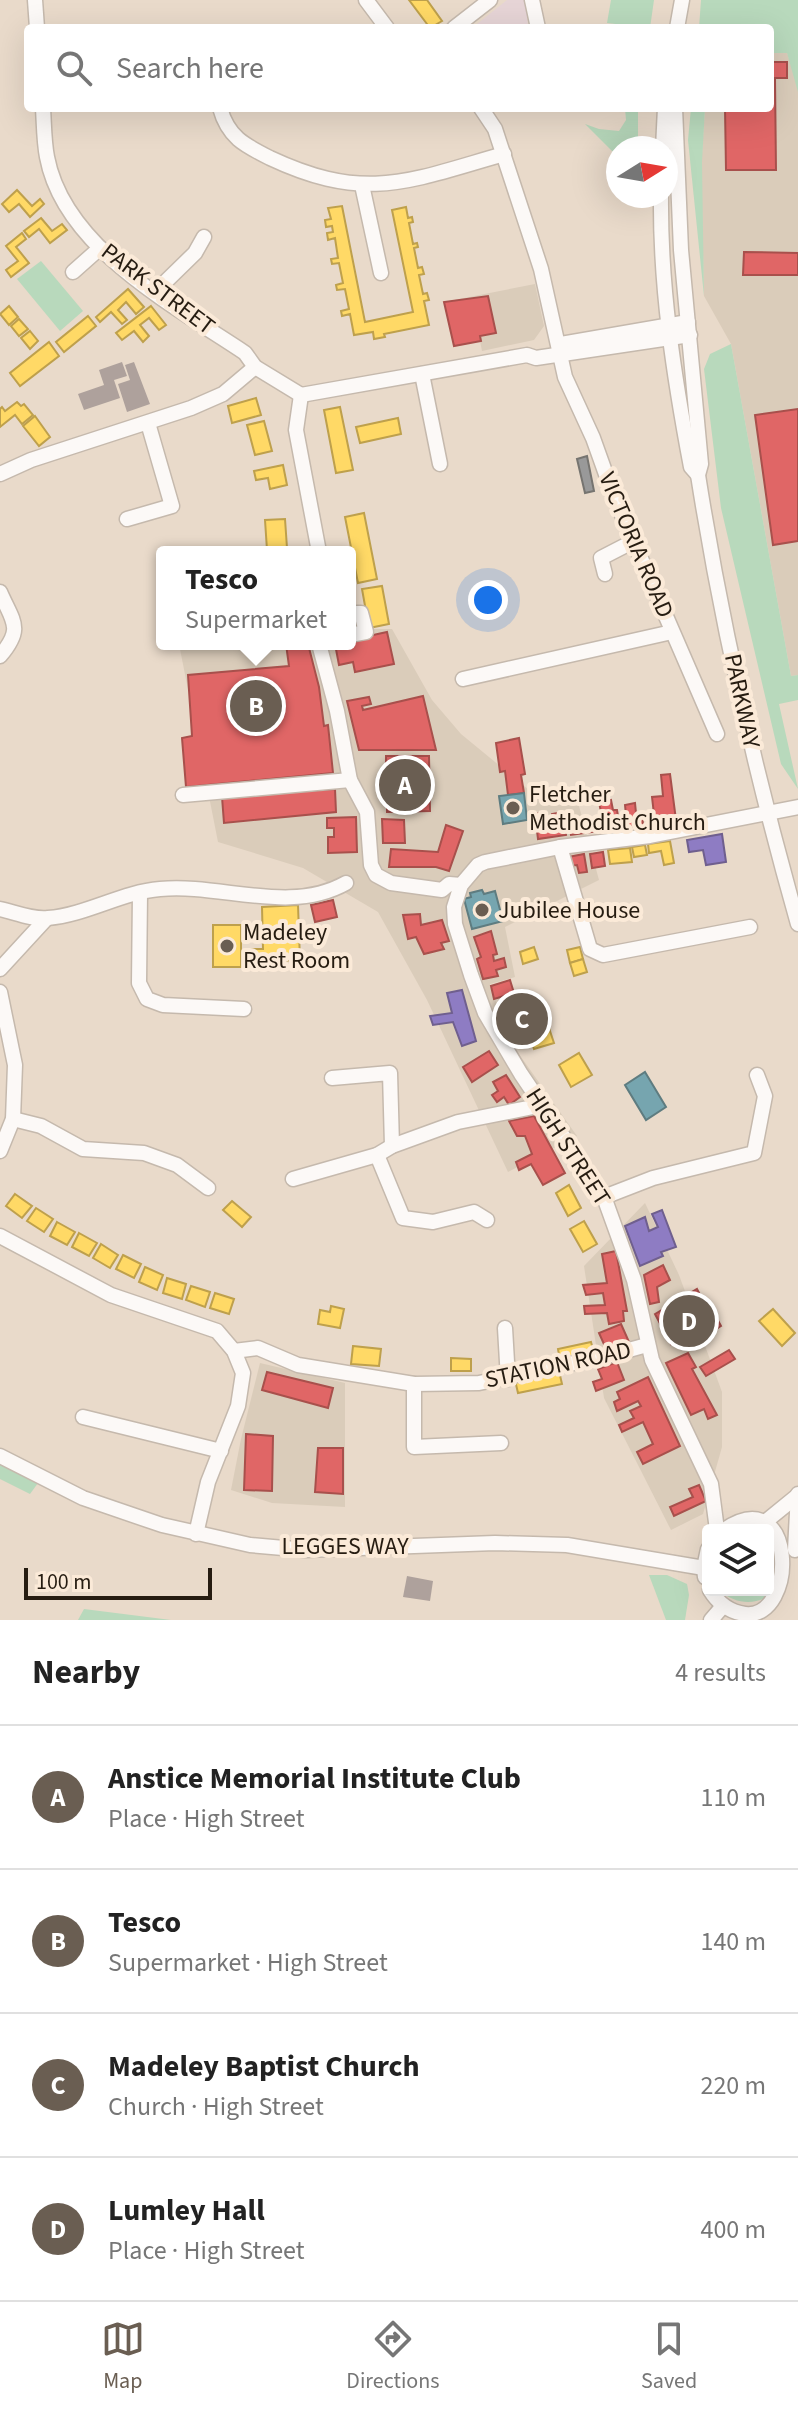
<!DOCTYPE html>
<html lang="en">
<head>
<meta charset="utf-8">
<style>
  body { margin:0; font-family:"Source Sans 3",sans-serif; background:#f6f6f6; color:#222 }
  .controls { position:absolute; right:24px; bottom:24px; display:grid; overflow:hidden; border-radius:8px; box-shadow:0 8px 32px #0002 }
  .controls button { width:72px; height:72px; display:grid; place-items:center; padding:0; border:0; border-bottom:2px solid #e0e0e0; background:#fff; color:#222; font:40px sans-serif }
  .compass { position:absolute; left:606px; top:136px; width:72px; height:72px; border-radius:50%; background:#fff; box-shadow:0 8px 32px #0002; rotate:79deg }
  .scale { position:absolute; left:24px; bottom:20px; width:188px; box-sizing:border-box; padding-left:8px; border:4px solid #261c11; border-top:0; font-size:22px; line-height:28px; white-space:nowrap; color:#261c11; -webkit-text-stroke:6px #fbead8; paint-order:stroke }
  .you { position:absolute; left:488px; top:600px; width:28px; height:28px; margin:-20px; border:6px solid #fff; border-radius:50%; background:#1a73e8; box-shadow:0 0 0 12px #1a73e833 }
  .badge { display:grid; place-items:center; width:52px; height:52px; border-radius:50%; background:#6a5e52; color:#fff; font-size:26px; font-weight:700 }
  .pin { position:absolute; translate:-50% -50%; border:4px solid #fff; box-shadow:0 2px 8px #0006 }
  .popup { position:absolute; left:156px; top:546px; width:200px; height:104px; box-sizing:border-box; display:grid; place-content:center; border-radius:8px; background:#fff; filter:drop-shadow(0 2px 6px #0005); font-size:26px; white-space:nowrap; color:#767676 }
  .popup b { font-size:30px; color:#222 }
  .popup::after { content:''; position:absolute; left:50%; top:100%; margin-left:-16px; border:16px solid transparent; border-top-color:#fff }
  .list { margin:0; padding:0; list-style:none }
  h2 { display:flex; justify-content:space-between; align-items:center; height:104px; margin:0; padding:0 32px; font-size:34px }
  h2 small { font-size:26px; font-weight:400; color:#767676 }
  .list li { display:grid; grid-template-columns:52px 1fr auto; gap:24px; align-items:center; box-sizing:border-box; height:144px; padding:0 32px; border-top:2px solid #e0e0e0 }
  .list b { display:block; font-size:30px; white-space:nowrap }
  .list p { margin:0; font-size:26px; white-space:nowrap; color:#767676 }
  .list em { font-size:26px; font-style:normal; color:#767676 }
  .icon { flex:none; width:44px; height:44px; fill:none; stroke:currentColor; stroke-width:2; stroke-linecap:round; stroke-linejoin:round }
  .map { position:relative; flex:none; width:798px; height:1620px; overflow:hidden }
  .search { position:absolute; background:#fff; box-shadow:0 8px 32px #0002; left:24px; right:24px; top:24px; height:88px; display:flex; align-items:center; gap:20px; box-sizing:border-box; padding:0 28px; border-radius:8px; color:#767676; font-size:30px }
  .sheet { height:680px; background:#fff }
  nav { display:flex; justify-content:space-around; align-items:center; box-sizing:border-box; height:112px; border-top:2px solid #e0e0e0; background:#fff; font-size:22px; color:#767676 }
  nav a { display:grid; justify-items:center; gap:4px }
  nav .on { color:#6a5e52 }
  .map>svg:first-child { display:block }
  .commercial { fill:#daccba }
  .education { fill:#e6d4d6 }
  .green { fill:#b8d9bc }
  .homes { fill:#ffd966; stroke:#bea04c; stroke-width:2 }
  .shops { fill:#e06666; stroke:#a8504c; stroke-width:2 }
  .offices { fill:#8e7cc3; stroke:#6f5f8e; stroke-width:2 }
  .public { fill:#76a5af; stroke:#5e7c80; stroke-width:2 }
  .industry { fill:#999; stroke:#767470; stroke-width:2 }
  .building { fill:#aea19c }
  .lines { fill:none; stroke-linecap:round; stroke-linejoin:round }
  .minor-casing { stroke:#c5b9ad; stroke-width:17 }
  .minor { stroke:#fcf9f7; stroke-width:14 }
  .poi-dot { fill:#6a5e52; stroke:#fbead8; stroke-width:3 }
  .labels { text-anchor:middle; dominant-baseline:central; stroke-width:8; stroke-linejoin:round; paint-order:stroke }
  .street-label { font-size:24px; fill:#261c11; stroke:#fbead8 }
  .poi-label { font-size:24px; fill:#261c11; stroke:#fbead8; text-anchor:start }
</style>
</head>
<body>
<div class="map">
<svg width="798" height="1620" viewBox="0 0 798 1620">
  <rect width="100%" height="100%" fill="#e9daca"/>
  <g class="commercial">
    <polygon points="770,53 787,53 798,82 798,675 791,676 731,344 704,296 701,168 705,108 770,108"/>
    <polygon points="535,284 544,326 534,340 482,351 480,341 454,346 444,302"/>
    <polygon points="350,629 392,629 432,700 461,734 534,794 576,795 599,880 505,927 515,977 490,984 509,1040 577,1136 508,1172 427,1000 378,912 303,868 218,842 179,644 350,644"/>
    <polygon points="645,1203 679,1275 722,1392 722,1447 703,1514 671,1530 604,1398 584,1266"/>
    <polygon points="260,1363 345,1383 345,1507 272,1503 231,1490 241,1439"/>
  </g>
  <polygon class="education" points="507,0 526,0 528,28 472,28"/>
  <g class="green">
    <polygon points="611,0 654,0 650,28 607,23"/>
    <polygon points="701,0 798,0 798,92 787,53 770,53 770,28 699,28"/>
    <polygon points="625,108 638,108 638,148 618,148 618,157 585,124 599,129 619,131 626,120"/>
    <polygon points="691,108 705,108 702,162 704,296 688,140"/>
    <polygon points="41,261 83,311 60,331 17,279"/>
    <polygon points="731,344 791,676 798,675 798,700 779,704 798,789 781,764 721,508 704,369 710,354"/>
    <polygon points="0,1464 38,1483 30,1494 0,1479"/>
    <path d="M 768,1531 C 774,1536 782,1541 786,1548 C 798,1589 752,1620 719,1590 L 768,1590 Z"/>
    <polygon points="649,1575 667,1575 687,1584 689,1595 685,1620 666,1620"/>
    <polygon points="84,1609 171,1620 172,1620 78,1620"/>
  </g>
  <g class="homes">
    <polygon points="409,0 427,0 442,21 430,28"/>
    <polygon points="17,190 32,206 40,199 44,204 30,217 19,204 9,212 2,204"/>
    <polygon points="342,206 365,322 413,312 392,210 406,207 408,218 412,217 413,222 409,223 413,244 417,243 418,247 414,248 418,268 422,267 424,274 419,275 423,294 427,293 429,300 424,301 429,325 384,334 385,337 374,339 373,332 354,335 350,314 342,316 341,311 349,309 345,289 337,290 336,285 343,283 339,263 332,264 331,259 338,258 335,238 328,240 327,233 333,232 332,226 326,227 325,220 331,219 328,208"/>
    <polygon points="41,218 52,231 62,224 67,230 50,243 39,229 29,237 24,231"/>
    <polygon points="22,233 26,239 16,247 29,263 11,277 6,270 18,261 6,246"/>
    <polygon points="128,289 144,307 136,314 126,302 118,310 127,320 122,324 111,312 100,322 96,317"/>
    <polygon points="9,306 18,317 9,325 0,314"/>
    <polygon points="151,306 166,325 159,330 149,318 140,325 149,336 143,342 134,331 122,340 116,333"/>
    <polygon points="88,316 96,326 64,352 56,342"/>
    <polygon points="19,319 28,329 19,336 11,326"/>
    <polygon points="30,331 38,341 30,349 21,338"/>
    <polygon points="49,342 59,356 20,386 10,373"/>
    <polygon points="256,398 261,415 232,423 228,406"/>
    <polygon points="17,402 21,406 24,404 33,415 22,424 15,415 0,427 0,409 2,407 5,411"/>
    <polygon points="340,407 353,470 336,473 324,410"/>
    <polygon points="35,416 50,437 39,446 23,426"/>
    <polygon points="398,418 401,434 360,443 356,427"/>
    <polygon points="264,421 272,451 255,455 247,425"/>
    <polygon points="283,465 287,485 270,489 268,478 256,480 254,471"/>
    <polygon points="364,513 377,579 358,583 345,517"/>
    <polygon points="285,519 287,548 267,550 265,520"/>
    <polygon points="382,586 389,624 369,628 362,589"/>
    <polygon points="670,841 674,863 664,865 661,851 649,853 648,844"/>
    <polygon points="645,845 647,855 634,857 632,847"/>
    <polygon points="630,848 632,862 610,864 608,850"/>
    <polygon points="298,905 300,960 250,962 249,949 263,949 262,907"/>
    <rect x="213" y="925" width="28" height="42"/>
    <polygon points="534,947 538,959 523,964 520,952"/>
    <polygon points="580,947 583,959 570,963 567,950"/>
    <polygon points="583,959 587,972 574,976 570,963"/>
    <polygon points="528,992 532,1003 506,1012 502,1000"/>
    <polygon points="548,1025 554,1043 534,1049 528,1032"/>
    <polygon points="579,1053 592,1075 571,1087 559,1065"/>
    <polygon points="569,1185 581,1208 568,1216 556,1193"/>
    <polygon points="15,1194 32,1206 22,1218 6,1206"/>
    <polygon points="232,1201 251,1217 242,1227 223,1210"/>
    <polygon points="36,1208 53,1219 44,1232 27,1221"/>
    <polygon points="584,1221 597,1244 583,1252 570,1229"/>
    <polygon points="57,1222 75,1232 67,1245 50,1236"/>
    <polygon points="79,1233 97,1243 89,1256 72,1247"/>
    <polygon points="101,1244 118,1255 110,1268 93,1258"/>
    <polygon points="123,1255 141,1264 134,1278 116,1269"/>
    <polygon points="145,1267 163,1275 157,1290 139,1282"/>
    <polygon points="167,1278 186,1284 182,1299 163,1293"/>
    <polygon points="191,1286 210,1292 205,1307 186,1300"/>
    <polygon points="215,1293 234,1299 229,1314 210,1308"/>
    <polygon points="331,1306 344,1309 340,1328 318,1324 320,1310 330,1312"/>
    <polygon points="773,1309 795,1333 782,1346 759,1321"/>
    <polygon points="591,1342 594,1353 560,1361 558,1349"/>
    <polygon points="353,1346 381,1349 379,1366 351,1364"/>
    <polygon points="451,1358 471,1359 471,1371 451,1371"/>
    <polygon points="559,1371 562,1384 518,1393 515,1380"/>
  </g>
  <g class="shops">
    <polygon points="770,62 787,62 787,78 775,78 776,170 726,170 725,108 770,108"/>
    <polygon points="744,252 798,253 798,275 743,275"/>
    <polygon points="488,296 496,333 480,336 481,341 454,346 444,302"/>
    <polygon points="798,409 798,541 773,545 755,415"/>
    <polygon points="387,632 394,664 355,672 353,662 339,665 335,644 350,644 350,640"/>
    <polygon points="277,644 308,644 319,687 324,726 328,725 333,773 186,787 182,738 192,736 188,675 289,666 286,644"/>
    <polygon points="423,696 436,750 359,750 347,701 369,697 371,704 362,706 363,710"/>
    <polygon points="519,738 525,774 521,775 524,793 508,795 505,771 500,772 496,743"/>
    <polygon points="386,756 429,756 430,811 387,812 387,787 380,787 380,780 386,780"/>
    <polygon points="670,774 676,820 655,823 652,797 663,796 661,775"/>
    <polygon points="335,789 336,812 224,823 222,797"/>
    <polygon points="611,800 613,810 617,810 618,816 626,815 625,805 635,803 636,813 642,812 643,825 571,835 569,823 602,817 599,802"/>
    <polygon points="545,812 547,827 553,826 552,814 563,812 566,835 538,839 535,814"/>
    <polygon points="356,817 357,852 328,853 328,837 334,837 334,828 327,828 327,818"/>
    <polygon points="382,819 404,820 405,843 383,843"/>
    <polygon points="446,825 463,831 449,871 436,867 389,867 391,849 438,852"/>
    <polygon points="603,852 605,866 592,868 590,854"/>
    <polygon points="584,854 587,872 579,873 577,865 570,866 568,857"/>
    <polygon points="333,900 337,917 315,922 311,905"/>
    <polygon points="420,914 421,925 442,920 449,941 441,943 444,949 424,954 416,937 408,939 403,915"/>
    <polygon points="491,931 497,954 493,955 494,961 504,958 506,967 496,970 498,976 483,979 477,959 481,957 474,937"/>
    <polygon points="510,980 514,993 494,999 491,986"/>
    <polygon points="489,1051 498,1065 472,1082 463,1067"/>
    <polygon points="506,1075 520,1097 509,1105 504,1097 497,1102 492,1095 498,1091 493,1082"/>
    <polygon points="534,1116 565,1173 543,1185 531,1164 519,1170 516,1162 532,1154 525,1136 517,1136 509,1121"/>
    <polygon points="616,1251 627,1311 623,1311 624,1321 609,1324 607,1313 585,1314 584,1306 605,1305 603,1293 586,1295 583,1285 607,1283 602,1254"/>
    <polygon points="663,1265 670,1280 657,1287 659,1302 650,1304 644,1275"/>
    <polygon points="697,1289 711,1316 716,1317 721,1326 689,1346 683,1336 671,1344 655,1314"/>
    <polygon points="621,1324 629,1342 607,1351 599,1333"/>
    <polygon points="729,1350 735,1359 706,1376 700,1367"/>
    <polygon points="688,1353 696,1367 692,1369 717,1415 708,1419 704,1409 691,1415 666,1363"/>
    <polygon points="617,1362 624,1380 596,1391 593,1382 602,1379 598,1369"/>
    <polygon points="267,1372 333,1388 328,1408 262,1390"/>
    <polygon points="648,1377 680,1446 643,1464 637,1452 653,1444 643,1422 622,1432 619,1425 634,1418 630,1411 641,1406 638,1401 617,1411 614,1402 620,1399 617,1392"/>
    <polygon points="246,1434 273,1436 272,1491 244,1490"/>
    <polygon points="318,1448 343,1448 343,1494 315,1492"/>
    <polygon points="699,1485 706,1501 674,1516 670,1507 693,1497 689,1489"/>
  </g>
  <g class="offices">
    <polygon points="722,834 726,862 706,865 703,850 689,852 687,840"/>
    <polygon points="462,990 476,1041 462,1046 453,1022 433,1025 430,1016 452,1013 447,993"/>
    <polygon points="662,1210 676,1247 661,1252 663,1256 640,1266 625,1226 645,1217 649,1231 658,1227 652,1214"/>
  </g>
  <g class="public">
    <polygon points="524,793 527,820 503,824 499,796"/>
    <polygon points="482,890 484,894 495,891 503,921 472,929 464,899 471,897 470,893"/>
    <polygon points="536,1006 540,1023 508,1032 504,1015"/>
    <polygon points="645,1072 666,1107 646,1120 625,1085"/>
  </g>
  <polygon class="industry" points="587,456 594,491 585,493 577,459"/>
  <g class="building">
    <polygon points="122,362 127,376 114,380 120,398 84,410 78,394 104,385 99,370"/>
    <polygon points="134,362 150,404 127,412 118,384 130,380 125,365"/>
    <polygon points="407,1576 433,1581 430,1601 403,1597"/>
  </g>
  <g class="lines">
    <g class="minor-casing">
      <g id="minor">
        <polyline points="35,0 37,28"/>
        <polyline points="366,0 387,28"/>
        <polyline points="532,0 538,28"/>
        <polyline points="454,28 490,0"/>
        <polyline points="677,28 682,0"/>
        <path d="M 43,108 C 44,124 44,142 47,157 C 64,248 175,306 245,353 L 255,367 L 301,395"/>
        <path d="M 220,108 C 228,137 244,145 270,158 C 366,203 409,181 504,154"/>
        <polyline points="481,108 495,129 541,269 565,377 593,438 613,494 717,734"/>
        <path d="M 675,108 L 681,250 L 701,464 L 698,475 C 722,627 756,776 798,924"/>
        <polyline points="663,148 665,108"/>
        <polyline points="362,185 381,273"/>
        <path d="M 661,196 C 660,287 674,377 691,467 L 698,475"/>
        <polyline points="73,272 100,248"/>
        <polyline points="155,292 195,253 204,237"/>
        <polyline points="561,344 688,322"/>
        <polyline points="422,374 440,464"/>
        <polyline points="301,395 527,355 536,358 690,335"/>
        <polyline points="301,395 296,430 319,552"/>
        <polyline points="0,474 31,460 191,408 223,394 255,367"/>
        <polyline points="127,519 172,506 148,423"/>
        <polyline points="605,574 601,558 634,541"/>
        <path d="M 0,592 C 13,622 24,628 0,656"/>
        <polyline points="350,613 361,613 366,632 350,635"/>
        <polyline points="319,644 337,711 350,780 367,812 371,865 376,875 391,883 442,890 449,884 461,885"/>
        <polyline points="463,679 672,632"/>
        <polyline points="183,795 350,780"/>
        <polyline points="560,847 590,949 603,955 750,927"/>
        <polyline points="140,894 139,983 147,999 163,1005 244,1009"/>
        <path d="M 0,909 C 14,912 33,920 48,918 C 86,915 122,892 160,889 C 221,883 289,915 346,883"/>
        <polyline points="0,969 46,919"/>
        <polyline points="0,992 15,1065 13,1119 0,1151"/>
        <polyline points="332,1078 390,1073 392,1146"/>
        <polyline points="13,1119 41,1126 83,1149 144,1153 177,1165 208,1188"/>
        <polyline points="377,1155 403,1218 433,1222 474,1212 487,1220"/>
        <polyline points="293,1179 377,1155 392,1146 458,1122 543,1105"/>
        <polyline points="604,1197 653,1178 754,1153 765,1096 757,1075"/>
        <polyline points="0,1236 111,1295 217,1331 234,1351 243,1373 238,1406 208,1482 196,1534"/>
        <polyline points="505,1328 508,1379"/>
        <polyline points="234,1351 258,1348 298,1365 414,1384 479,1383 607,1356 647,1345"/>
        <polyline points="414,1384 414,1447 501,1443"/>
        <polyline points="83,1417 221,1451"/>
        <polyline points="0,1456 83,1498 162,1525 250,1545 306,1550 495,1543 567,1545 704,1568"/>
        <polyline points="765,1522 797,1496"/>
        <polyline points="717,1530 711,1484 652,1360 634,1280 604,1197 521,1074 485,1013 471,975 455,924 454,907 461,885 478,865 485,862 560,847 650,836 798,807"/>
        <polyline points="795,1550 798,1494"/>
        <polyline points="705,1577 704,1568 708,1549"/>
        <path d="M 710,1590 C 718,1603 730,1612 745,1614 C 798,1620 797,1480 724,1530"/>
        <polyline points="711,1620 723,1606"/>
      </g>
    </g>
    <use href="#minor" class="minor"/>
  </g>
  <g class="poi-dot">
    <circle cx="513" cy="808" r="8"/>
    <circle cx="482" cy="910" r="8"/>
    <circle cx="227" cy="946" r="8"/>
  </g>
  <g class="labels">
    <g class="street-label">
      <text transform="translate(158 289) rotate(37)">PARK STREET</text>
      <text transform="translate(636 545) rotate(67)">VICTORIA ROAD</text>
      <text transform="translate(742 701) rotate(78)">PARKWAY</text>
      <text transform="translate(568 1147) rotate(57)">HIGH STREET</text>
      <text transform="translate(558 1365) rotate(-12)">STATION ROAD</text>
      <text x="345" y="1546">LEGGES WAY</text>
    </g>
    <g class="poi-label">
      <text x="529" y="794">Fletcher<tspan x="529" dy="28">Methodist Church</tspan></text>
      <text x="498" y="910">Jubilee House</text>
      <text x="243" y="932">Madeley<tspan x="243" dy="28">Rest Room</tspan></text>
    </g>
  </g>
</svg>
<div class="controls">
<button><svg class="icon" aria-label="layers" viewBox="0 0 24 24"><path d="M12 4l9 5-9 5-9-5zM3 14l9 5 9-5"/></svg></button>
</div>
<svg class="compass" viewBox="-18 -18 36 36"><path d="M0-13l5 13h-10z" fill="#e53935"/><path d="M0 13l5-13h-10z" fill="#767676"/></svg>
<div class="scale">100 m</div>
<div class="you"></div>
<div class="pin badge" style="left:405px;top:785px">A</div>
<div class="pin badge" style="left:256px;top:706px">B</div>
<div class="popup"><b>Tesco</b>Supermarket</div>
<div class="pin badge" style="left:522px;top:1019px">C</div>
<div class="pin badge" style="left:689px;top:1321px">D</div>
<div class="search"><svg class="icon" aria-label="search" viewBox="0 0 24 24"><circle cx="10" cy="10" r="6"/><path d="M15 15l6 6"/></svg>Search here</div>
</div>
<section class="sheet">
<h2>Nearby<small>4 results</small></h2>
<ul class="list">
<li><span class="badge">A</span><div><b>Anstice Memorial Institute Club</b><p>Place · High Street</p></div><em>110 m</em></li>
<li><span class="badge">B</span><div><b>Tesco</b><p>Supermarket · High Street</p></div><em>140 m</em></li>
<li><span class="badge">C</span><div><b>Madeley Baptist Church</b><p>Church · High Street</p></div><em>220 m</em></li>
<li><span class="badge">D</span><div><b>Lumley Hall</b><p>Place · High Street</p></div><em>400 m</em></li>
</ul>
</section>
<nav>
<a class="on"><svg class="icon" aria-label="map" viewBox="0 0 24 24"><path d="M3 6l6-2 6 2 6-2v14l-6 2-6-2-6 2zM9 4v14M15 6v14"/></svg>Map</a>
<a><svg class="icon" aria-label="directions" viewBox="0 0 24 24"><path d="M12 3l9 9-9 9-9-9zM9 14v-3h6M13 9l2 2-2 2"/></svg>Directions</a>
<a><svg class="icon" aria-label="saved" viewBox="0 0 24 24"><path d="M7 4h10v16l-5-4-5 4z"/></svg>Saved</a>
</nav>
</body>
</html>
